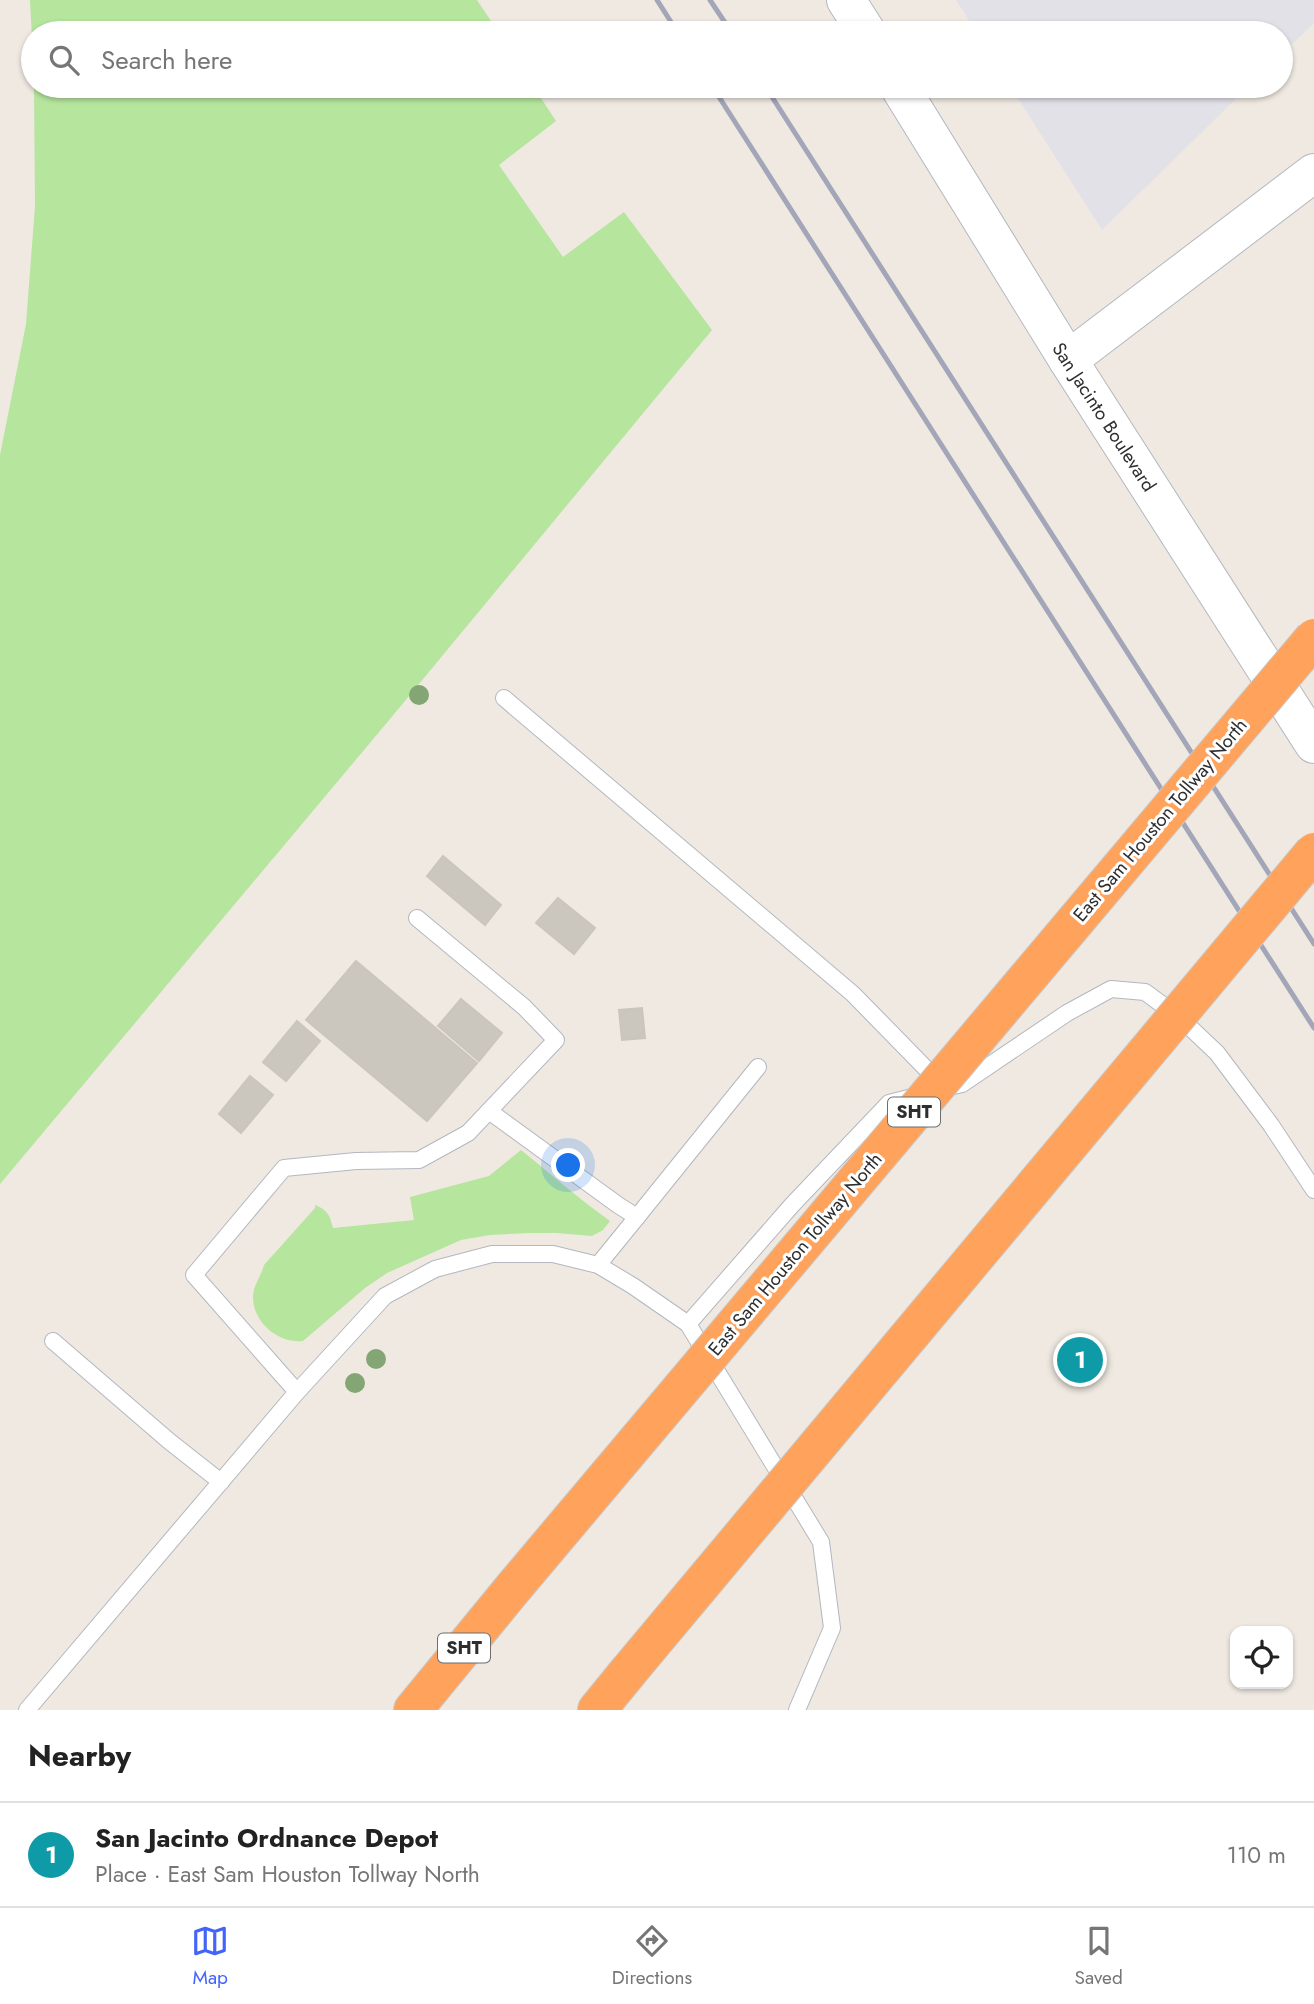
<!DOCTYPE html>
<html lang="en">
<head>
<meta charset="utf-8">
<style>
  body { margin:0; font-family:Jost,sans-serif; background:#f6f6f6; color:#222 }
  .controls { position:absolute; right:21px; bottom:21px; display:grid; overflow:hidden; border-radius:14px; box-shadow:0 2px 5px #0004 }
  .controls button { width:63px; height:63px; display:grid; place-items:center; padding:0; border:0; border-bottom:2px solid #e0e0e0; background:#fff; color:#222; font:35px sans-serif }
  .you { position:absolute; left:569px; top:1166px; width:24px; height:24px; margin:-18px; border:5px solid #fff; border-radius:50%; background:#1a73e8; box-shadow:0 0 0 10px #1a73e833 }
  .badge { display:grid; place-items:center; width:46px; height:46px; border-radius:50%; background:#4264fb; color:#fff; font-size:23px; font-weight:700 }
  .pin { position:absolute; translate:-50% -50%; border:4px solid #fff; box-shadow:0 2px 7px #0006 }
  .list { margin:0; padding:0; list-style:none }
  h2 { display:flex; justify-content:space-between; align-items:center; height:91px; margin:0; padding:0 28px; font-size:30px }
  h2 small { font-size:23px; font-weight:400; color:#767676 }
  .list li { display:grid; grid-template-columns:46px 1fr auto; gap:21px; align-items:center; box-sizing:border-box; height:105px; padding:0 28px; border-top:2px solid #e0e0e0 }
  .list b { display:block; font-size:26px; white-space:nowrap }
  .list p { margin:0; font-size:23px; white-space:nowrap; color:#767676 }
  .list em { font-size:23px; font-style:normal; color:#767676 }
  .icon { flex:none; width:38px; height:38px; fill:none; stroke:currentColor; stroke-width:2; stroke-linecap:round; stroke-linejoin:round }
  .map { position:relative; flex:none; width:1314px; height:1710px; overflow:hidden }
  .search { position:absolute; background:#fff; box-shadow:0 2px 5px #0004; left:21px; right:21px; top:21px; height:77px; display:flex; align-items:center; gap:18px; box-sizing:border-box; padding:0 24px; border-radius:38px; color:#767676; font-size:26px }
  .sheet { height:196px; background:#fff }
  nav { display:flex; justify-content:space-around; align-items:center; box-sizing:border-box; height:98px; border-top:2px solid #e0e0e0; background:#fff; font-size:19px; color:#767676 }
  nav a { display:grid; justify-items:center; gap:4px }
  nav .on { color:#4264fb }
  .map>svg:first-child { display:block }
  .industrial { fill:#e3e1e8 }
  .green { fill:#b6e59e }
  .building { fill:#cbc7bf; stroke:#cbc5ba; stroke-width:2 }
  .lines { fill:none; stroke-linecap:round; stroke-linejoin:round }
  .lane-casing { stroke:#b4b7c1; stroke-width:18 }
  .secondary-casing { stroke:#b4b7c1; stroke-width:40 }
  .highway-casing { stroke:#c9c9c9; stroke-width:40 }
  .lane { stroke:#fff; stroke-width:16 }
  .secondary { stroke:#fff; stroke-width:38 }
  .highway { stroke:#ffa35c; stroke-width:38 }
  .rail { stroke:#a3a6b8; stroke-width:5 }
  .highway-bridge-casing { stroke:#c9c9c9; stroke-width:40; stroke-linecap:butt }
  .highway-bridge { stroke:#ffa35c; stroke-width:38 }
  .tree { fill:#84a574 }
  .labels { text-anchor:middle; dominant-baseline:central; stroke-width:6; stroke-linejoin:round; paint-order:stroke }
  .shield { fill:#fff; stroke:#6d6d6d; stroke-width:2 }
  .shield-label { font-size:18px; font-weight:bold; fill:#2e2e2e }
  .street-label { font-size:19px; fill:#2e2e2e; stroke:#fff }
</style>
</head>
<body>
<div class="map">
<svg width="1314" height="1710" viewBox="0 0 1314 1710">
  <rect width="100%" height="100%" fill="#efe9e1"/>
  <g class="industrial">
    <polygon points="956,0 1314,0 1314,23 1281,55 1281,33 977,33"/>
    <polygon points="1010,86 1249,86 1102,230"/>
  </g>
  <g class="green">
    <polygon points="30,0 477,0 499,33 33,33 33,60"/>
    <polygon points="34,86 533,86 556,121 499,165 563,257 624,212 712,330 390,719 0,1184 0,455 26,324 35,206"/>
    <path d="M 521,1150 C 551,1174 579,1199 610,1221 L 603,1230 L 592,1236 L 556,1233 L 531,1233 L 490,1235 L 461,1240 L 387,1273 L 365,1288 L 303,1341 C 279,1344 253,1323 253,1297 C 253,1285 261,1277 264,1265 L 315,1208 L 315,1205 C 328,1210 330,1216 333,1228 L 414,1220 L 410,1197 L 489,1176 Z"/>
  </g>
  <g class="building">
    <polygon points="443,856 501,905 485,925 427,876"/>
    <polygon points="558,898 595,928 574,954 536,923"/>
    <polygon points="356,961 477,1063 427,1121 306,1020"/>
    <polygon points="461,999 502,1033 479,1061 438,1026"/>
    <polygon points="642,1008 645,1038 622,1040 619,1010"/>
    <polygon points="297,1021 320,1041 286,1081 263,1062"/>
    <polygon points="250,1076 273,1095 241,1133 219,1114"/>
  </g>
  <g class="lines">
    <g class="lane-casing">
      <g id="lane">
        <polyline points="504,698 853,994 941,1084"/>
        <polyline points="945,1088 962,1084 1067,1013 1111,989 1145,992 1179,1017 1217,1053 1271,1125 1314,1190"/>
        <polyline points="489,1111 618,1205 637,1217 758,1067"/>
        <polyline points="598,1265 637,1217"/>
        <polyline points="688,1324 792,1205 889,1103 920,1095"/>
        <polyline points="53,1341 169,1441 221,1482"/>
        <polyline points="297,1392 194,1275 284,1168 356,1161 419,1160 468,1133 556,1040 524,1007 417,918"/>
        <polyline points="27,1710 297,1392 385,1296 435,1269 492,1254 553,1254 598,1265 633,1286 688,1324 821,1542 832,1628 797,1710"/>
      </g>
    </g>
    <g class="secondary-casing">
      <g id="secondary">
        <polyline points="846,0 867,33"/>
        <polyline points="899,86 1068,360 1314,744"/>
        <polyline points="1068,360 1314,173"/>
      </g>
    </g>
    <g class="highway-casing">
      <g id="highway">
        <polyline points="413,1710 514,1587"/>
        <polyline points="597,1710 628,1672"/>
      </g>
    </g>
    <use href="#lane" class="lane"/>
    <use href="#secondary" class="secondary"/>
    <use href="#highway" class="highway"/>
    <g class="rail">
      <polyline points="657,0 678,33"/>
      <polyline points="710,0 732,33"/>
      <polyline points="712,86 1314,1028"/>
      <polyline points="765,86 1314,944"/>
    </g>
    <g class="highway-bridge-casing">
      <g id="highway-bridge">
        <polyline points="514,1587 1314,638"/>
        <polyline points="628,1672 1314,852"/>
      </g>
    </g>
    <use href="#highway-bridge" class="highway-bridge"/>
  </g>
  <g class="tree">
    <circle cx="419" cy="695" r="10"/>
    <circle cx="376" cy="1359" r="10"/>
    <circle cx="355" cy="1383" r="10"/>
  </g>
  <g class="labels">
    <g class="shield">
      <rect x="888" y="1097.5" width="52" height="29" rx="5"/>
      <rect x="438" y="1633.5" width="52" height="29" rx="5"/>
    </g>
    <g class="shield-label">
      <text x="914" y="1112">SHT</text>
      <text x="464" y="1648">SHT</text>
    </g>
    <g class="street-label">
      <text transform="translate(1104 417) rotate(57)">San Jacinto Boulevard</text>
      <text transform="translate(1160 820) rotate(-50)">East Sam Houston Tollway North</text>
      <text transform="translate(795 1254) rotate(-50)">East Sam Houston Tollway North</text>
    </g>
  </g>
</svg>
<div class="controls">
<button><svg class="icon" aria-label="locate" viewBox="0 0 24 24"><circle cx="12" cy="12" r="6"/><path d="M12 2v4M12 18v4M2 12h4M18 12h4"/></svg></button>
</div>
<div class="you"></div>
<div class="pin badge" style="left:1080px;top:1360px;background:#0f9aa8">1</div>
<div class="search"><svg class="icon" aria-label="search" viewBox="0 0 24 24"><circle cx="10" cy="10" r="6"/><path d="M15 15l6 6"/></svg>Search here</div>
</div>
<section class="sheet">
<h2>Nearby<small></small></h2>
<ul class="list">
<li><span class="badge" style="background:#0f9aa8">1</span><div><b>San Jacinto Ordnance Depot</b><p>Place · East Sam Houston Tollway North</p></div><em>110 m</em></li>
</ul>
</section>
<nav>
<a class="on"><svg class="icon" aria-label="map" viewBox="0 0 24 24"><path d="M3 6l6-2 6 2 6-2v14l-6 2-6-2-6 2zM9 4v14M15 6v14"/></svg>Map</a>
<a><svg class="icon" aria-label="directions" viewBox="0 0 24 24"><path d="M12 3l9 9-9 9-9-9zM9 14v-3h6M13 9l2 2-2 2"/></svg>Directions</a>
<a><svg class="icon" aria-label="saved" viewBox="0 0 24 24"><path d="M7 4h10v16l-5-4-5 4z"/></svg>Saved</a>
</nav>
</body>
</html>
